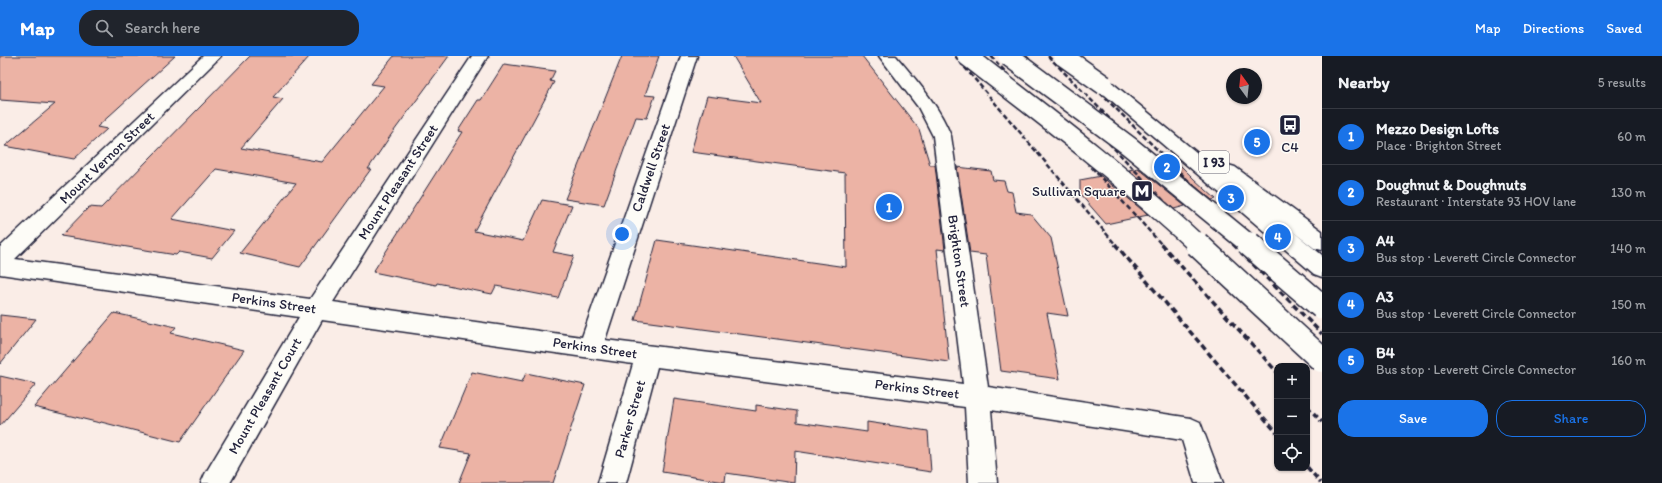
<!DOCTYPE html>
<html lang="en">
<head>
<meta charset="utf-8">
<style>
  body { margin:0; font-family:Itim,sans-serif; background:#20242c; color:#f1f3f6 }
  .controls { position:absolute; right:12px; bottom:12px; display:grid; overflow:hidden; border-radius:8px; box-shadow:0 1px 3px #0004 }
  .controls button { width:36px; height:36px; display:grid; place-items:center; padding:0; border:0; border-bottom:1px solid #363941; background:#171b24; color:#f1f3f6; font:20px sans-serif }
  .compass { position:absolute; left:1226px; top:12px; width:36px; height:36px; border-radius:50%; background:#171b24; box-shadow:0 1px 3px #0004; rotate:345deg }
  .you { position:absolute; left:622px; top:178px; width:14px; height:14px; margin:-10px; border:3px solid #fff; border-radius:50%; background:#1a73e8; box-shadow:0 0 0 6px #1a73e833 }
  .badge { display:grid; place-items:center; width:26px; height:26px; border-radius:50%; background:#1a73e8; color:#fff; font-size:13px; font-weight:700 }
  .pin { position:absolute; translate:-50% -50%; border:2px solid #fff; box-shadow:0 1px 4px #0006 }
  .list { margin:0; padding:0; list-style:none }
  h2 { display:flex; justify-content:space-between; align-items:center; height:52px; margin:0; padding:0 16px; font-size:17px }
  h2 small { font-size:13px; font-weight:400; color:#9ea1a6 }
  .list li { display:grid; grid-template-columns:26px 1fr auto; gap:12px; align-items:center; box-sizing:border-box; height:56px; padding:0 16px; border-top:1px solid #363941 }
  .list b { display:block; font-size:15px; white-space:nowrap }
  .list p { margin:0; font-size:13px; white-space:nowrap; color:#9ea1a6 }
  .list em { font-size:13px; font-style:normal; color:#9ea1a6 }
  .actions { display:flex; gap:8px; padding:12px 16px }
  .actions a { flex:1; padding:9px 0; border:1px solid #1a73e8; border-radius:16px; text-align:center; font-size:14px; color:#1a73e8 }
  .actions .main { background:#1a73e8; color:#fff }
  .icon { flex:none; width:22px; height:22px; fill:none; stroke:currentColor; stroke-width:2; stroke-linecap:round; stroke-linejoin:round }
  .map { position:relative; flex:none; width:1322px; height:427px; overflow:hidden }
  header { display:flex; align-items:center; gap:24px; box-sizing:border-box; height:56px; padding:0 20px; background:#1a73e8; color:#fff }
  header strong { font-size:19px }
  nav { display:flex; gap:22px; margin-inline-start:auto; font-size:14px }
  .search { width:280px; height:36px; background:#20242c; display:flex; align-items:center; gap:10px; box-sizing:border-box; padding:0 14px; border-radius:16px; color:#9ea1a6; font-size:15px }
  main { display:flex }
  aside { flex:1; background:#171b24 }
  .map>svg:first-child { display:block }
  .building { fill:#ecb3a5; stroke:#22223b }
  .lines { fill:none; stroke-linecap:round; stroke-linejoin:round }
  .minor-casing { stroke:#22223b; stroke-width:3 }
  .motorway-casing { stroke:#22223b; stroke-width:3 }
  .minor { fill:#fdfcf7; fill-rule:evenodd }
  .motorway { fill:#fdfcf7; fill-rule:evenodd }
  .rail-far1 { stroke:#22223b; stroke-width:2.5; stroke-dasharray:5 2.5; stroke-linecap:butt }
  .rail { stroke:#22223b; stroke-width:3.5; stroke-dasharray:6 3.5; stroke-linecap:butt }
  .motorway-bridge-far1-casing { stroke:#22223b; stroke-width:22; stroke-linecap:butt }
  .motorway-bridge-casing { stroke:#22223b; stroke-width:27; stroke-linecap:butt }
  .motorway-bridge-far1 { stroke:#fdfcf7; stroke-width:19 }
  .motorway-bridge { stroke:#fdfcf7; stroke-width:24 }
  .labels { text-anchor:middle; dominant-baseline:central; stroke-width:3; stroke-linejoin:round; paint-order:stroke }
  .shield { fill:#fdfcf7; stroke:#646373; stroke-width:1 }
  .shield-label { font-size:13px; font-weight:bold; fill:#22223b }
  .poi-label { font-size:14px; fill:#22223b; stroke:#fdfcf7 }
  .street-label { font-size:14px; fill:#22223b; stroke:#fdfcf7 }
</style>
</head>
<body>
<header>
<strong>Map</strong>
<div class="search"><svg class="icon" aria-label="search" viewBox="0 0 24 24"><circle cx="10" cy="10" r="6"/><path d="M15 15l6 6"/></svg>Search here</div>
<nav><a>Map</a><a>Directions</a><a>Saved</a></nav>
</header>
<main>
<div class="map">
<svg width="1322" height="427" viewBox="0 0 1322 427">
  <rect width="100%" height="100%" fill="#faede7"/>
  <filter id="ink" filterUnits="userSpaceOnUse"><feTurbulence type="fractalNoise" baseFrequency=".025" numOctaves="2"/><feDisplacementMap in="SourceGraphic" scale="8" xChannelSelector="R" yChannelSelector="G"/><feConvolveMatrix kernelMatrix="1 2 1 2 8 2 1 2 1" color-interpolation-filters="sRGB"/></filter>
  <g filter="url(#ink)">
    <g class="building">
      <polygon points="0,0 175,0 97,71 107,73 74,103 5,90 55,48 0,44"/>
      <polygon points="250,0 310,0 273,41 283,43 241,92 322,106 384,30 371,28 394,0 449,0 391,79 368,113 371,113 300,211 240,197 296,127 216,113 172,163 234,175 212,202 179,196 176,199 61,180 89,151 101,152"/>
      <polygon points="622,0 659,0 645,39 655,40 647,62 636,61 604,149 565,143"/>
      <polygon points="733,0 862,0 919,73 930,109 935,109 945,194 937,193 949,306 635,264 657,184 846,211 845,117 691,96 707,40 761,47"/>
      <polygon points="504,8 555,15 550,25 554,26 474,175 523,185 542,144 572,149 553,196 574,200 558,242 496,230 492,238 437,227 436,229 373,216 462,76 458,75 478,44 481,44"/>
      <polygon points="1175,104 1194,123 1216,143 1212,144 1166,106"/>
      <polygon points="957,111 991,115 993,124 1004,125 1007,135 1012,136 1016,156 1031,158 1051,182 1068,260 1047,257 1060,323 1001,315 986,199 970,197"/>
      <polygon points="1138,112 1185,150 1174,153 1129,114"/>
      <polygon points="1101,120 1135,148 1148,159 1106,168 1080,138 1080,124"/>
      <polygon points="114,257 176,271 171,277 244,294 180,386 101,366 100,367 34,351"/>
      <polygon points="0,259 36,263 0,308"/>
      <polygon points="472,316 522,326 526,317 585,329 553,427 459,427 471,397 440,392"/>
      <polygon points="0,320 36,328 0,370"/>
      <polygon points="674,343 756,355 756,349 797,355 797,366 867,376 867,366 928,375 931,416 795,395 794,427 726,417 725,426 662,416"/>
    </g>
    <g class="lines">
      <g class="minor-casing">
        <path id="minor" d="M 203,0 L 221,0 L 15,203 L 310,243 L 472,0 L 488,0 L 333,246 L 582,281 L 681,0 L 697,0 L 605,284 L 963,328 L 933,80 L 918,51 L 879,0 L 896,0 C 917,25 939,49 951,80 L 988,331 L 1191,362 L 1200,366 L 1223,427 L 1195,427 L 1182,384 L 991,354 L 997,427 L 969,427 L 965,351 L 657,311 L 626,427 L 598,427 L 633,308 L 322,264 L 230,427 L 201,427 L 205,418 L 299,261 L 0,218 L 0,191 Z"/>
      </g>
      <g class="motorway-casing">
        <polygon id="motorway" points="1104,23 1110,25 1219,115 1221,111 1228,109 1235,111 1322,175 1322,194 1314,192 1291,174 1322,199 1322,221 1314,218 1098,33 1095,29 1098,25"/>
      </g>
      <use href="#minor" class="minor"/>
      <use href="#motorway" class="motorway"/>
      <g class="rail-far1">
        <polyline points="955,0 1116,189"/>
        <polyline points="991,0 1162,189"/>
        <polyline points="1026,0 1206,189"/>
        <polyline points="1048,0 1234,189"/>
        <polyline points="1063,0 1253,189"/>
      </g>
      <g class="rail">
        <polyline points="1115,188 1277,377"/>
        <polyline points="1161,188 1277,316"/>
        <polyline points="1205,188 1322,310"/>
        <polyline points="1233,188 1322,278"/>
        <polyline points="1252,188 1322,257"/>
        <polyline points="1307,350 1322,366"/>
        <polyline points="1307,411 1321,427"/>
      </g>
      <g class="motorway-bridge-far1-casing">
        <g id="motorway-bridge-far1">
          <path d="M 967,0 C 1046,61 1125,121 1198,189"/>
          <polyline points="1008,0 1129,90 1250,189"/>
          <polyline points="1063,0 1104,29"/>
        </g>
      </g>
      <g class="motorway-bridge-casing">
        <g id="motorway-bridge">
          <polyline points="1197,188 1322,304"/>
          <polyline points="1249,188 1322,251"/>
        </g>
      </g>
      <use href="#motorway-bridge-far1" class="motorway-bridge-far1"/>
      <use href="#motorway-bridge" class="motorway-bridge"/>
    </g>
  </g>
  <defs>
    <g id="bus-square" transform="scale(1.15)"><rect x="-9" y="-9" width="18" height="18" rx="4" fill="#22223b" stroke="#fdfcf7"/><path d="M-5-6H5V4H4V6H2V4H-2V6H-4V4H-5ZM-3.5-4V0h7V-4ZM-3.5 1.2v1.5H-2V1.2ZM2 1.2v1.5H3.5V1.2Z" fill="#fff"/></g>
    <g id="metro-square" transform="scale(1.15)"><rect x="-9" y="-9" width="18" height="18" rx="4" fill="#22223b" stroke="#fdfcf7"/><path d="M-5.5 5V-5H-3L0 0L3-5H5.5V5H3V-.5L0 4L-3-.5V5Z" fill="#fff"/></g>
  </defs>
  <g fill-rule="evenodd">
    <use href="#bus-square" x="1290" y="69"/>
    <use href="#metro-square" x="1142" y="135"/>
  </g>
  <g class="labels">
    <rect class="shield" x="1199" y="95" width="30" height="22" rx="3"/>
    <g class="shield-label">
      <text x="1214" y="106">I 93</text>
    </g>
    <g class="poi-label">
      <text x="1290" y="91">C4</text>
      <text x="1126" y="135" text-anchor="end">Sullivan Square</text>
    </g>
    <g class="street-label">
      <text transform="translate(107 102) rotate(-44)">Mount Vernon Street</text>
      <text transform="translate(651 112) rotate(-71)">Caldwell Street</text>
      <text transform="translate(398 126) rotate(-57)">Mount Pleasant Street</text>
      <text transform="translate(959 205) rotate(82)">Brighton Street</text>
      <text transform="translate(274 247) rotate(8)">Perkins Street</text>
      <text transform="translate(595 292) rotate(8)">Perkins Street</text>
      <text transform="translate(917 333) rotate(7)">Perkins Street</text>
      <text transform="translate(265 340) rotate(-60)">Mount Pleasant Court</text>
      <text transform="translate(630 363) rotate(-74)">Parker Street</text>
    </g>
  </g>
</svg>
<div class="controls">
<button>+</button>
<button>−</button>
<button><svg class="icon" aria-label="locate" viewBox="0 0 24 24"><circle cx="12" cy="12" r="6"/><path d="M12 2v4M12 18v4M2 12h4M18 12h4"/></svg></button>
</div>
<svg class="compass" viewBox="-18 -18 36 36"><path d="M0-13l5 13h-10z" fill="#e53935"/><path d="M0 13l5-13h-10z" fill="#9ea1a6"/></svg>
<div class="you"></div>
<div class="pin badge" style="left:889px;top:151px">1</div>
<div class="pin badge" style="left:1167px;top:111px">2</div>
<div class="pin badge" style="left:1231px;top:142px">3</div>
<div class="pin badge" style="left:1278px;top:181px">4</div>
<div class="pin badge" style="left:1257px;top:86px">5</div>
</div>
<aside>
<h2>Nearby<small>5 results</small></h2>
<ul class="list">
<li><span class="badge">1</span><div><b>Mezzo Design Lofts</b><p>Place · Brighton Street</p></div><em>60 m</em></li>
<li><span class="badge">2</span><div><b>Doughnut &amp; Doughnuts</b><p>Restaurant · Interstate 93 HOV lane</p></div><em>130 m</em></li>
<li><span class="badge">3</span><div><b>A4</b><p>Bus stop · Leverett Circle Connector</p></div><em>140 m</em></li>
<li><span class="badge">4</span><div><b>A3</b><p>Bus stop · Leverett Circle Connector</p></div><em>150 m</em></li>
<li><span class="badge">5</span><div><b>B4</b><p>Bus stop · Leverett Circle Connector</p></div><em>160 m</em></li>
</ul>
<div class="actions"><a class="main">Save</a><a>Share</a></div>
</aside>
</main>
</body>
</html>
